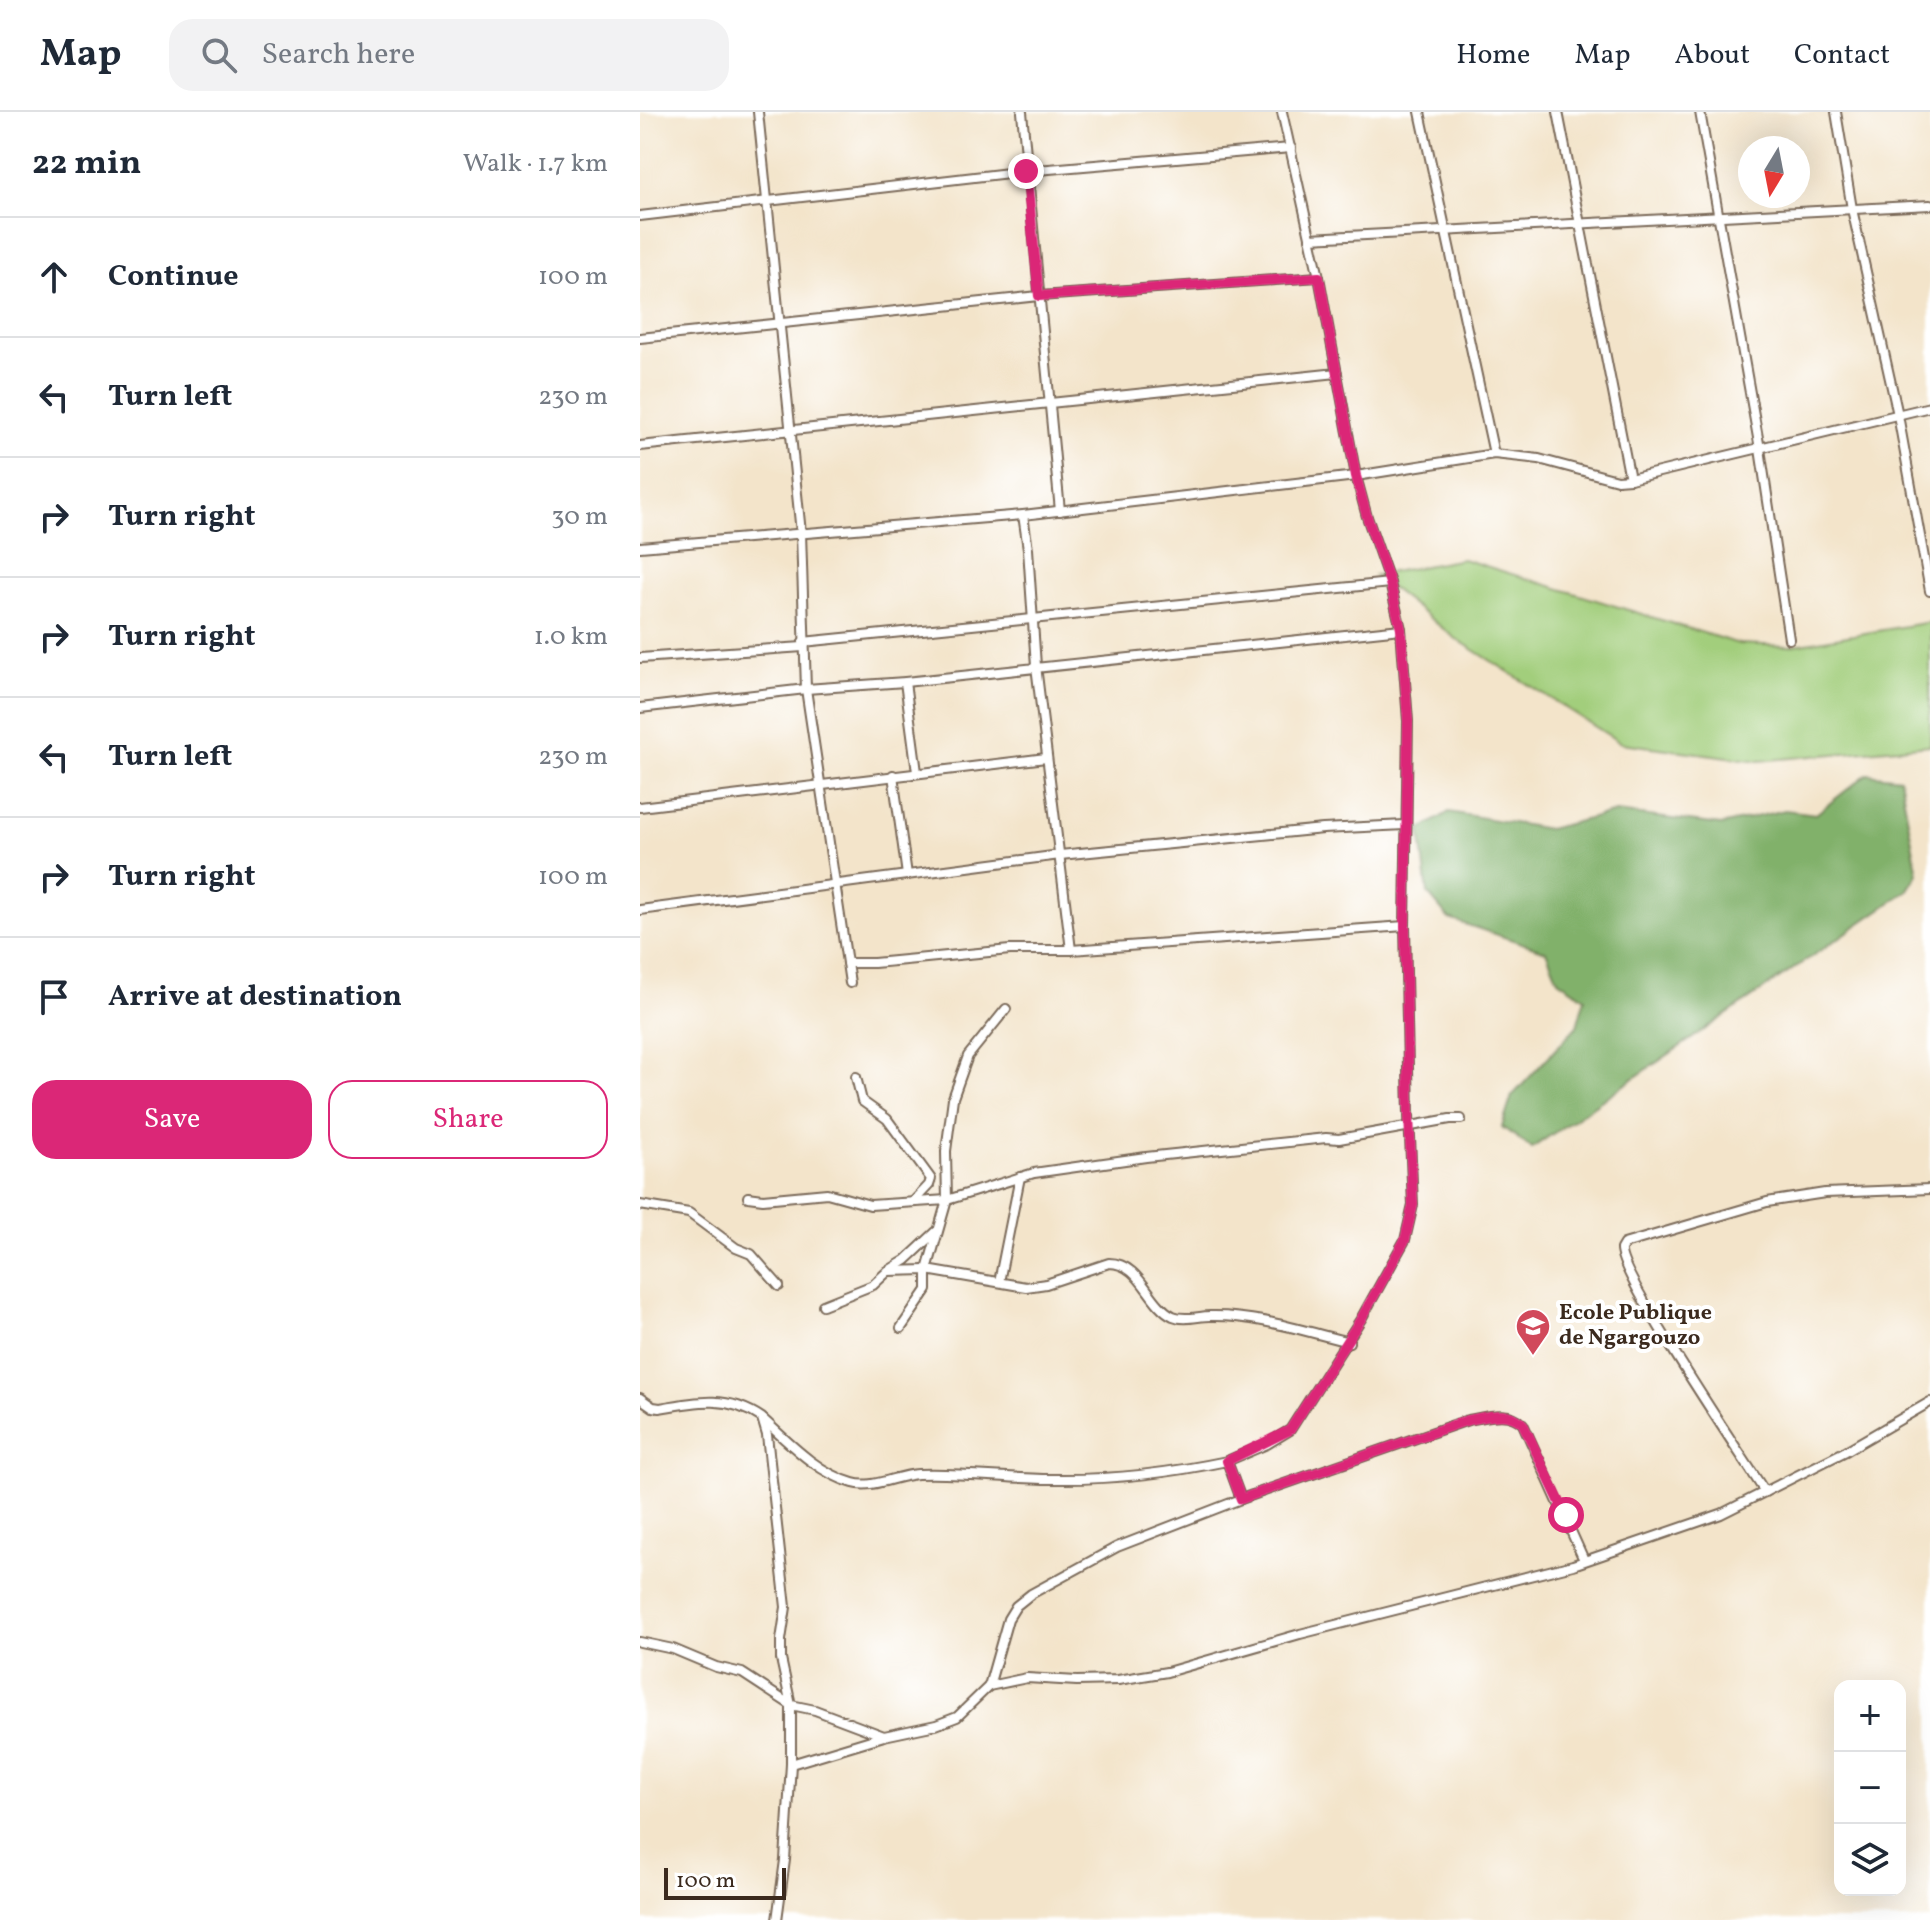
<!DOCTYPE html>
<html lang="en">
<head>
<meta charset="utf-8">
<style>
  body { margin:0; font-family:Vollkorn,serif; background:#f2f2f3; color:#1f2937 }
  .controls { position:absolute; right:24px; bottom:24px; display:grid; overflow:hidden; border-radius:16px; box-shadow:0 8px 32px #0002 }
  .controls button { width:72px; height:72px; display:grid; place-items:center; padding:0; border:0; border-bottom:2px solid #e0e1e3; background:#fff; color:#1f2937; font:40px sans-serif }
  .compass { position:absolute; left:1098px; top:24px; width:72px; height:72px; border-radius:50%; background:#fff; box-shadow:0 8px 32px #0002; rotate:190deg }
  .scale { position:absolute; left:24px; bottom:20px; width:122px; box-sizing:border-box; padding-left:8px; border:4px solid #3b2a1e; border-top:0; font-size:22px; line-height:28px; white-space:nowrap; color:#3b2a1e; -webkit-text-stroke:6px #fff; paint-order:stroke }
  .stop { position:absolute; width:24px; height:24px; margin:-18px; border:6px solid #db2777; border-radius:50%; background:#fff }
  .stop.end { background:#db2777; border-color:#fff; box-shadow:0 2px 8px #0008 }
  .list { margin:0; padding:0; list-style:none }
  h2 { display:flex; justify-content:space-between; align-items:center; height:104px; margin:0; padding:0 32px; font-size:34px }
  h2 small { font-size:26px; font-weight:400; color:#747a83 }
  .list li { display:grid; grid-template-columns:52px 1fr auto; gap:24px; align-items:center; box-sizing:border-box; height:120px; padding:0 32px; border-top:2px solid #e0e1e3 }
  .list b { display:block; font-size:30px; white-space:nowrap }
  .list em { font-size:26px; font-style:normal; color:#747a83 }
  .actions { display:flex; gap:16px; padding:24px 32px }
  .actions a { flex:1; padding:18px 0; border:2px solid #db2777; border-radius:24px; text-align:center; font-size:28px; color:#db2777 }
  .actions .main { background:#db2777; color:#fff }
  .icon { flex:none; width:44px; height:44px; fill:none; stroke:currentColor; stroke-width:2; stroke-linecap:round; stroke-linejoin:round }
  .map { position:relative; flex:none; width:1290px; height:1808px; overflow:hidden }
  header { display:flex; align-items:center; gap:48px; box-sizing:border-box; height:112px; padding:0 40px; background:#fff; border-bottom:2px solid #e0e1e3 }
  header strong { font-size:38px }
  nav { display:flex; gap:44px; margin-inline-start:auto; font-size:28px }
  .search { width:560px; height:72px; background:#f2f2f3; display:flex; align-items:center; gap:20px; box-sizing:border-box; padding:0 28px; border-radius:24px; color:#747a83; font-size:30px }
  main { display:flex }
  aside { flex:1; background:#fff }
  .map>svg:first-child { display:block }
  .green { fill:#a2ce7b; stroke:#6e7c4c; stroke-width:2 }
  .forest { fill:#81b16b; stroke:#5e6e44; stroke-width:2 }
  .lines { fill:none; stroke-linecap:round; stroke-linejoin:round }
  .street-casing { stroke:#7b6b5a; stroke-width:12 }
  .street { stroke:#fff; stroke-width:8 }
  .route { stroke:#db2777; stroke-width:10 }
  .labels { text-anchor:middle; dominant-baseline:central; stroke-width:8; stroke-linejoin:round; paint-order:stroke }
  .poi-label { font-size:22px; font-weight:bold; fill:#3b2a1e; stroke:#fff; text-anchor:start }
</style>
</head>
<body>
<header>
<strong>Map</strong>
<div class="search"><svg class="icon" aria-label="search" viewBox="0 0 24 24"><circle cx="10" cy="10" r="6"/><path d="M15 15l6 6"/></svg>Search here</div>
<nav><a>Home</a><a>Map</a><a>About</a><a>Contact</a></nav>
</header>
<main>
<aside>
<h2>22 min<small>Walk · 1.7 km</small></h2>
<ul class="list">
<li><svg class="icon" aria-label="ahead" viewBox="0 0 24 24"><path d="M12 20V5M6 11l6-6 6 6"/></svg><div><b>Continue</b></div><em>100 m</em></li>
<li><svg class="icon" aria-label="left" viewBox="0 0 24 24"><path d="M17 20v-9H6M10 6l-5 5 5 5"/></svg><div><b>Turn left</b></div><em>230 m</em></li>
<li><svg class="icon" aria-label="right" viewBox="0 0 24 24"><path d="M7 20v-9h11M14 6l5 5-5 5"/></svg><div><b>Turn right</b></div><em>30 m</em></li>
<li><svg class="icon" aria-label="right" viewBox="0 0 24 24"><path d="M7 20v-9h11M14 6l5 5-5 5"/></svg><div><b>Turn right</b></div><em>1.0 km</em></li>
<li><svg class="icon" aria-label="left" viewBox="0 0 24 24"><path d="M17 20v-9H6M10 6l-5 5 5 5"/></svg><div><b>Turn left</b></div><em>230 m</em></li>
<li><svg class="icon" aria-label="right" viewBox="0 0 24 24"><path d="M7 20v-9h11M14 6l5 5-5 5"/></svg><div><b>Turn right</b></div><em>100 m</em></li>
<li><svg class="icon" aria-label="arrive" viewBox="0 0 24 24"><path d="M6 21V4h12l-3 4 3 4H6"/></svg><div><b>Arrive at destination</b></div></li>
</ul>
<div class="actions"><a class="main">Save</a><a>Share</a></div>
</aside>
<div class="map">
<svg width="1290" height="1808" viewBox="0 0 1290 1808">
  <rect width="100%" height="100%" fill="#fff"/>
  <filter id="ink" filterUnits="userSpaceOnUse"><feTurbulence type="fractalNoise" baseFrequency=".0125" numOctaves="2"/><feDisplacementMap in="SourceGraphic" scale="16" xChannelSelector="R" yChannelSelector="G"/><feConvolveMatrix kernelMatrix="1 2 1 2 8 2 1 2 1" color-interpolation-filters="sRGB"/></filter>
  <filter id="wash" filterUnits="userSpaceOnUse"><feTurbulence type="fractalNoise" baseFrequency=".006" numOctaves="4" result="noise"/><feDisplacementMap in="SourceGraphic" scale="32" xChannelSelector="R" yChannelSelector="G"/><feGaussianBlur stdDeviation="1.8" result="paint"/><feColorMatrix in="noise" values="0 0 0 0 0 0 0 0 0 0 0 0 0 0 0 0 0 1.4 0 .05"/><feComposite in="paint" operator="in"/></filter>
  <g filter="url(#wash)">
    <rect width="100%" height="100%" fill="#f3e4ca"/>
    <polygon class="green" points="823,447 1099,532 1149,534 1290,510 1290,633 1119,649 981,631 815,526 735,463"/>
    <polygon class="forest" points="1227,662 1260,666 1278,762 1267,779 892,1036 862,1015 872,984 937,914 945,886 918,868 906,839 809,807 788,782 780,718 809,700 908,717 976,700 1081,713 1145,698 1176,702"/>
  </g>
  <g filter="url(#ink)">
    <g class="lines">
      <g class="street-casing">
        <g id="street">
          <polyline points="118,0 161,421 166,577 210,871"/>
          <polyline points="382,0 420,399"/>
          <polyline points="780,0 854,342"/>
          <polyline points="918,0 990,367"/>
          <polyline points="1060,0 1120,337 1149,527"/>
          <polyline points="1196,0 1212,97 1258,303 1290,479"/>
          <polyline points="0,104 386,59 651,36"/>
          <polyline points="670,126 1290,93"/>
          <polyline points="0,226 399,184 679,165"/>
          <polyline points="0,334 697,261"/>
          <polyline points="383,403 388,437 396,554 431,838"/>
          <polyline points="0,435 383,403 716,364 854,342 899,347 977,368 990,367 1290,295"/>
          <polyline points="163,530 750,471"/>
          <polyline points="0,546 163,535"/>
          <polyline points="265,570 277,660"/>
          <polyline points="0,596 166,577 265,570 761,517"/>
          <polyline points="253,663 267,763"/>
          <polyline points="0,695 406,646"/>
          <polyline points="0,798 420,743 683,717 765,713"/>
          <polyline points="207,851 234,851 370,838 431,838 765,814"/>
          <polyline points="216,965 222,989 247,1007 291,1067 289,1073 273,1090"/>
          <polyline points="108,1085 123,1087 187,1081 230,1093 307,1088 394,1061 506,1045 686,1026 699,1027 810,1007 821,1007"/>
          <polyline points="0,1093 49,1101 96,1136 111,1142 139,1174"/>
          <path d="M 248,1159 L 287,1158 L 386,1175 L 406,1172 L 469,1151 C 501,1151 508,1192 533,1204 C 545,1209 558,1204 570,1204 C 616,1203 664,1219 709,1230"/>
          <polyline points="359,1170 380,1065"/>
          <polyline points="183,1193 233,1173 248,1159 266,1148 296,1120"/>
          <polyline points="261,1216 287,1178 287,1158 307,1088 306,1039 313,986 328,944 366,897"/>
          <path d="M 0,1286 L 13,1295 L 20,1296 C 58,1289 88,1283 122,1306 L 127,1323 L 146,1495 L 141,1528 L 141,1547 L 151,1593 L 151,1652 L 145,1748 L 137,1808"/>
          <path d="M 124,1308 C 150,1332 178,1361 213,1371 C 233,1377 257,1363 278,1362 C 323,1360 368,1367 412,1367 C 471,1368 530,1361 587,1349 L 601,1387"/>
          <polyline points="587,1349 627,1332 650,1318 721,1207 765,1128 773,1093 769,1003 765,814 768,609 761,517 750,471 727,405 716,364 679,165 642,0"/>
          <path d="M 1125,1380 C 1104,1347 978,1162 981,1137 L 984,1132 L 1127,1090 L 1185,1081 L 1290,1077"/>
          <polyline points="0,1530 33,1537 76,1555 102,1561 151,1593 175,1598 244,1624"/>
          <polyline points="349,1574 387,1566 437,1569 478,1568 527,1560 660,1522 933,1453 1081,1402 1204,1340 1290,1290"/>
          <path d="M 151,1652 L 244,1624 L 296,1613 L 317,1605 L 349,1574 L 368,1507 L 376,1494 L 391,1482 L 477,1435 L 601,1387 L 828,1308 C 846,1305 869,1297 883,1312 L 944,1448"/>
        </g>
      </g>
      <use href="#street" class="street"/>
    </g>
  </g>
  <g class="lines" filter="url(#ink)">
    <path class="route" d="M 386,59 L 399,184 L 679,165 L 716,364 L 727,405 L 750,471 L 761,517 L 768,609 L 765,814 L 769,1003 L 773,1093 L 765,1128 L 721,1207 L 650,1318 L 587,1349 L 601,1387 L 828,1308 C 846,1305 870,1297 883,1312 L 926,1403"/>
  </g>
  <defs>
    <g id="school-pin" transform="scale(1.8)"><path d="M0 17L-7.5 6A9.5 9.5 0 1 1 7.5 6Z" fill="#d1495b" stroke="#fff"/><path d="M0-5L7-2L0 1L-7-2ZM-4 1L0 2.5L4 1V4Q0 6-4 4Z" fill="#fff"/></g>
  </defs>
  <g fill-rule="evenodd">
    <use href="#school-pin" x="893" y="1214"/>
  </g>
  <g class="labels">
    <g class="poi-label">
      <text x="919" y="1201">Ecole Publique<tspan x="919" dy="25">de Ngargouzo</tspan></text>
    </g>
  </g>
</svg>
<div class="controls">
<button>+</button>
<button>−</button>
<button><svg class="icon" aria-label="layers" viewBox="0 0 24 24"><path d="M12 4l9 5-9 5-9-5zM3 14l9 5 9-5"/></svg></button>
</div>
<svg class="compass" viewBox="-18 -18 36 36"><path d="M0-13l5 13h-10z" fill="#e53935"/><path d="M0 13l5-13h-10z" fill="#747a83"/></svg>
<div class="scale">100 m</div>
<div class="stop" style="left:926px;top:1403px"></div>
<div class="stop end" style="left:386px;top:59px"></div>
</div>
</main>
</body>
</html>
